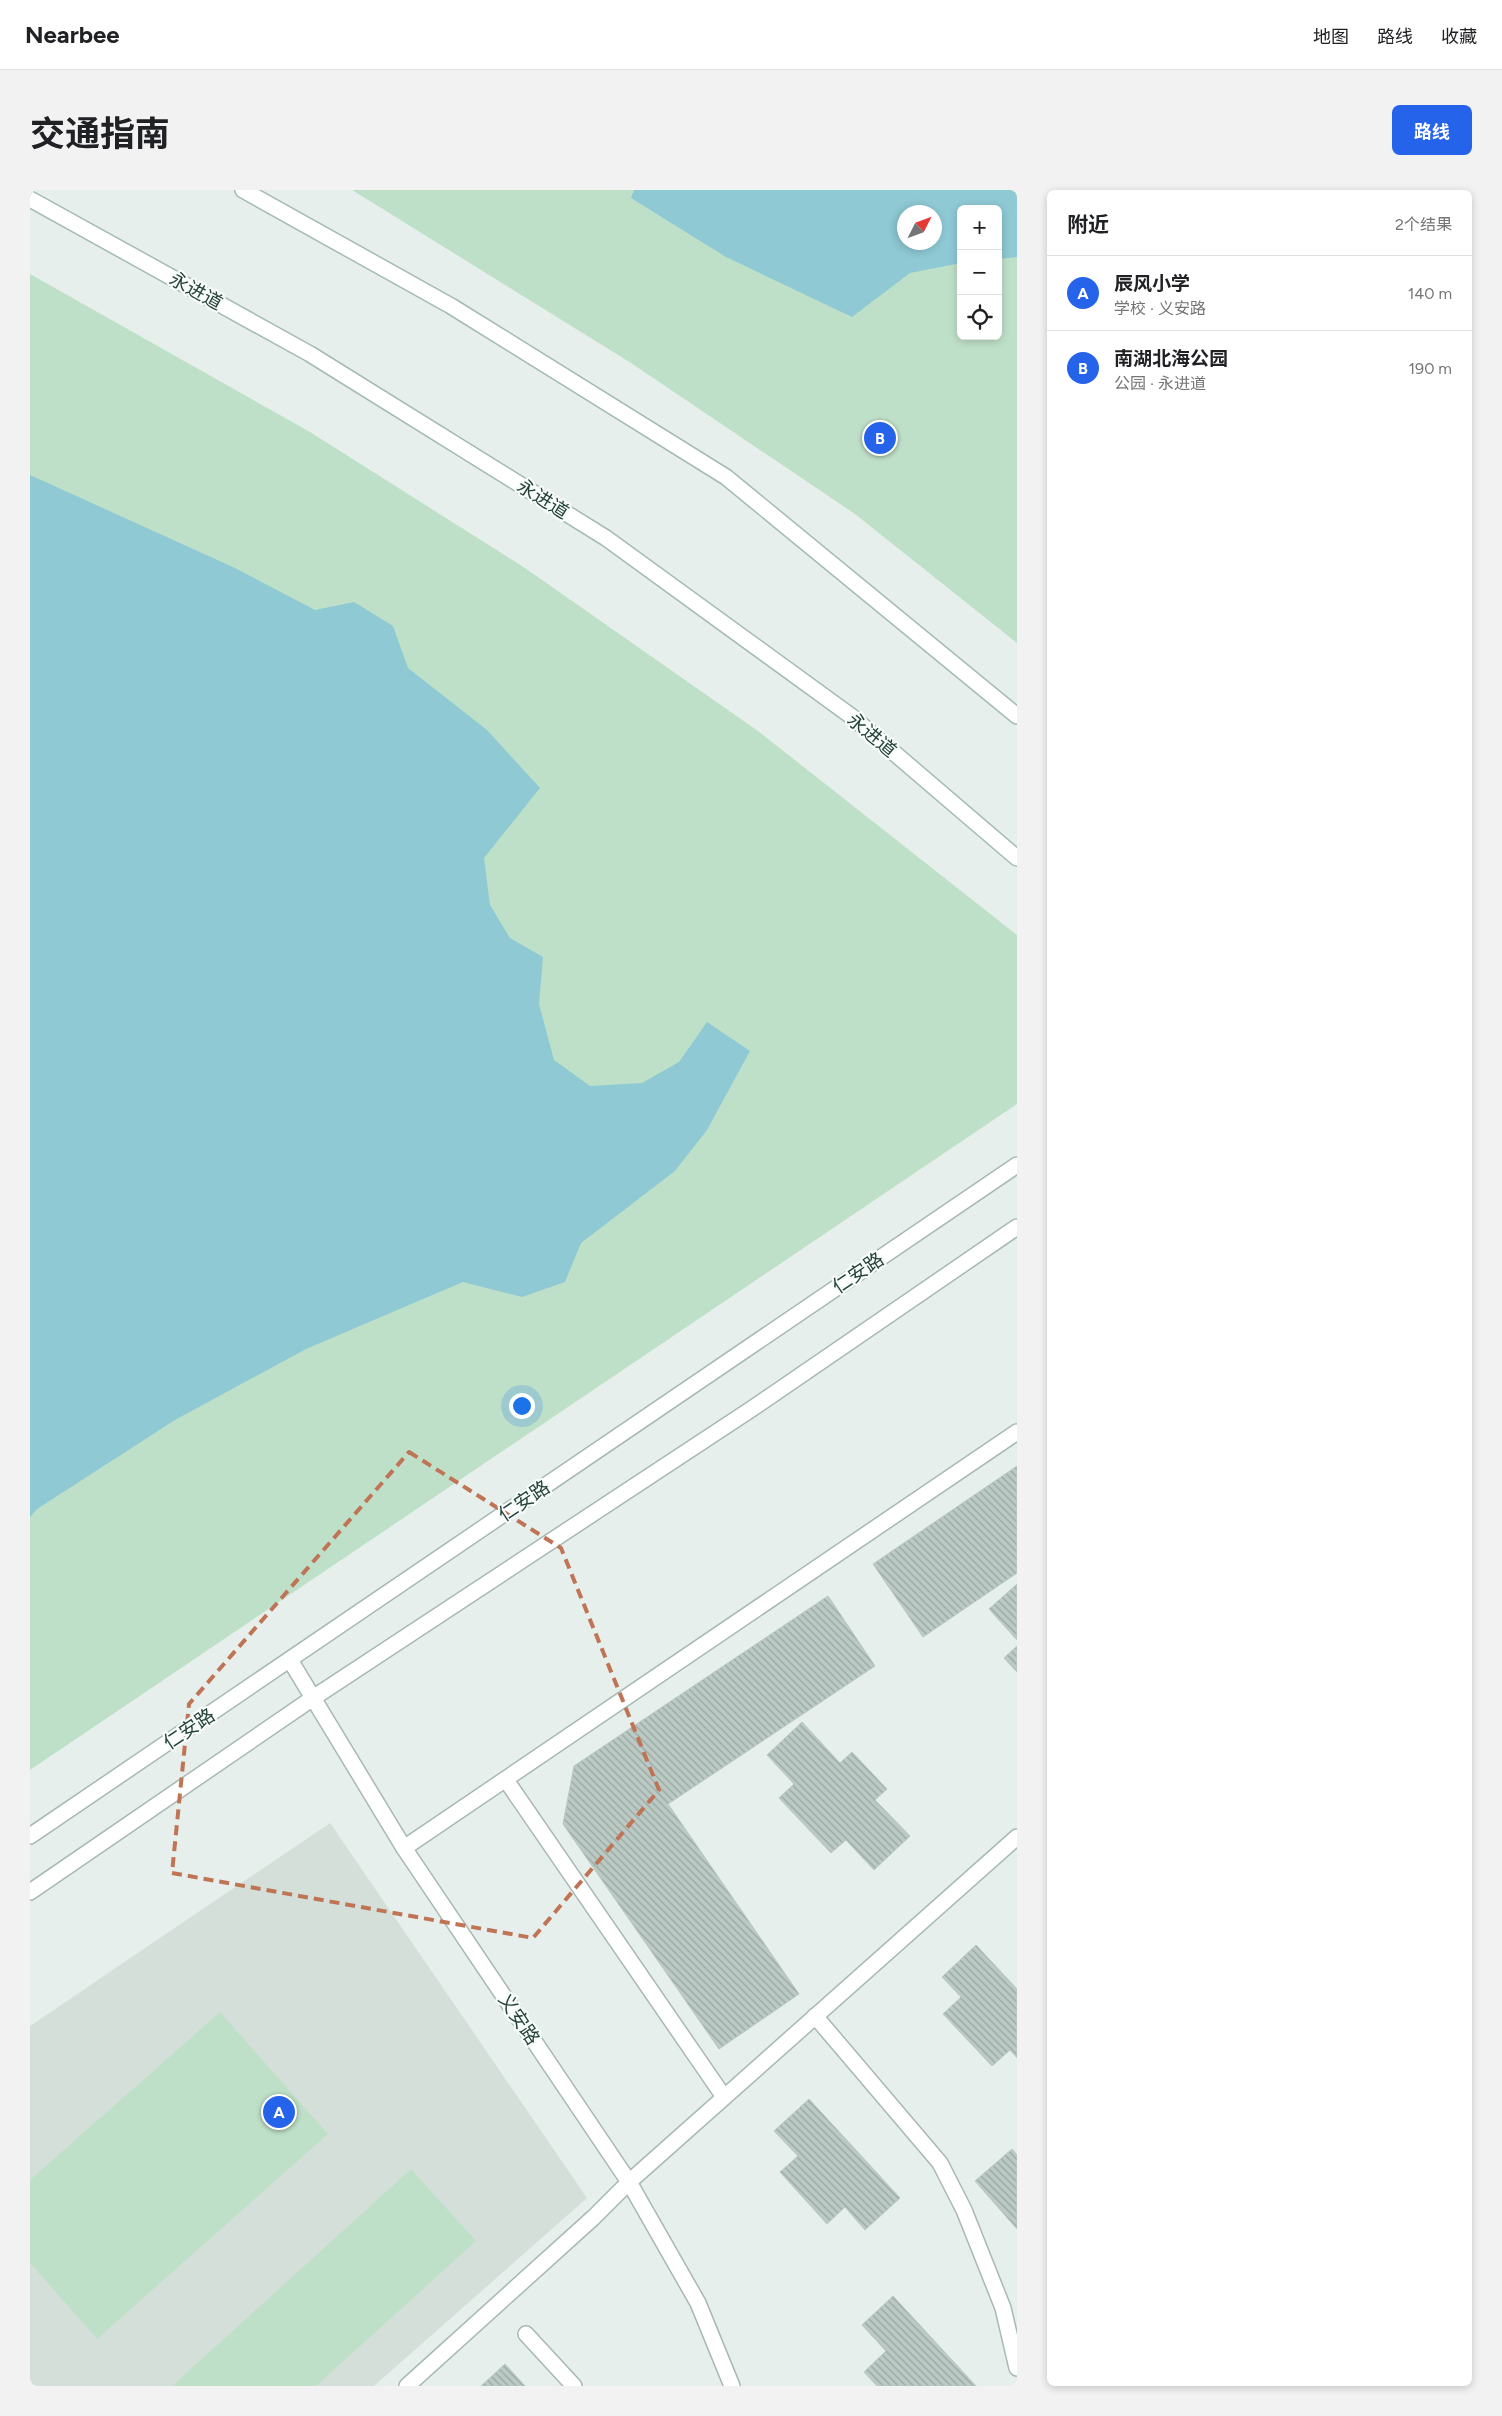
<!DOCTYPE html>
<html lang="zh">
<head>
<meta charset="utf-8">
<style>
  body { margin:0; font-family:Figtree,"Noto Sans SC",sans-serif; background:#f2f2f2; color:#202124 }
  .controls { position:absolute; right:15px; top:15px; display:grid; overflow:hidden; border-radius:8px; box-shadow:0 2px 8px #0003 }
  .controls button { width:45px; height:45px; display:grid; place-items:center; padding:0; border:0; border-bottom:1px solid #e0e0e0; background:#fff; color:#202124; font:25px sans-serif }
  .compass { position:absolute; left:867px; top:15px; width:45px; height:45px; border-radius:50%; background:#fff; box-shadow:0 2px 8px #0003; rotate:48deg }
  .you { position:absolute; left:491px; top:1215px; width:18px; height:18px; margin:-12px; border:4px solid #fff; border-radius:50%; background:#1a73e8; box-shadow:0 0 0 8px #1a73e833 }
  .badge { display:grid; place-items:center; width:32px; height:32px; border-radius:50%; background:#2563eb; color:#fff; font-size:16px; font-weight:700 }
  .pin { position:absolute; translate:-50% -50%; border:2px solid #fff; box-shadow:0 1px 5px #0006 }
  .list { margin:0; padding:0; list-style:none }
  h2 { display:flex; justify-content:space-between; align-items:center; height:65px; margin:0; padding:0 20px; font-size:21px }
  h2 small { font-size:16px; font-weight:400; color:#757577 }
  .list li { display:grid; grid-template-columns:32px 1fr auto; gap:15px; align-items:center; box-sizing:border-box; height:75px; padding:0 20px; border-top:1px solid #e0e0e0 }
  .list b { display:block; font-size:19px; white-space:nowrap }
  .list p { margin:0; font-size:16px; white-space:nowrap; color:#757577 }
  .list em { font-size:16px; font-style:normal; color:#757577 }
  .icon { flex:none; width:28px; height:28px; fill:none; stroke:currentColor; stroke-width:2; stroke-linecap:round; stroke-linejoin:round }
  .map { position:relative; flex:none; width:987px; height:2196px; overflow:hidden; border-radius:8px }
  header { display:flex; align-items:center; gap:30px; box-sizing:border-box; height:70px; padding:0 25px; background:#fff; border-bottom:1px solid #e0e0e0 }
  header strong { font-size:24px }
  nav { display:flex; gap:28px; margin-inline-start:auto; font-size:18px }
  .intro { display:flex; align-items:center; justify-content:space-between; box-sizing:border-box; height:120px; padding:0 30px }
  h1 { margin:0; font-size:35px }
  .button { padding:12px 22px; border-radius:8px; background:#2563eb; color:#fff; font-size:18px; font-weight:700 }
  main { display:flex; gap:30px; padding:0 30px }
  aside { flex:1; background:#fff; border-radius:8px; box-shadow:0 2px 8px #0003 }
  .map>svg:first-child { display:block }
  .built { fill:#d4dfda }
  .park { fill:#bfe0c8; fill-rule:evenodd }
  .water { fill:#8ec9d4; fill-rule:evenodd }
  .building { fill:url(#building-back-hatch); stroke:#b8c9c2 }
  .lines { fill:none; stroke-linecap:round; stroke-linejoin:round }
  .service-casing { stroke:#a8b8b2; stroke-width:18 }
  .minor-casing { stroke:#a8b8b2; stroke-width:18 }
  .tertiary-casing { stroke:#a8b8b2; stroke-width:18 }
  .secondary-casing { stroke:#a4bbb3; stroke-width:18 }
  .service { stroke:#fff; stroke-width:15 }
  .minor { stroke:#fff; stroke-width:15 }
  .tertiary { stroke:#fff; stroke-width:15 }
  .secondary { stroke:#fff; stroke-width:15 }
  .marked { fill:none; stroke:#c07456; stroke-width:4; stroke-dasharray:10 6; stroke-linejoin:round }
  .labels { text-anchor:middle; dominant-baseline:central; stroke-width:4.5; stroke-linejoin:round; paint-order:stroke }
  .street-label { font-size:19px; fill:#24423a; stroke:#f7fbf9 }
</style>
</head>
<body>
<header>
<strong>Nearbee</strong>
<nav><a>地图</a><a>路线</a><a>收藏</a></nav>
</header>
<div class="intro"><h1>交通指南</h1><a class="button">路线</a></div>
<main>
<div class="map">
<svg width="987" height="2196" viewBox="0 0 987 2196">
  <defs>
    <pattern id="building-back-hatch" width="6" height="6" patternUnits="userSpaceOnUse" patternTransform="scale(1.25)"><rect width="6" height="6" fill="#bbcac4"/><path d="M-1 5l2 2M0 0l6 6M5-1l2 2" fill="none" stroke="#98a6a0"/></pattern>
  </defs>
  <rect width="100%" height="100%" fill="#e6efeb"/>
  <polygon class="built" points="300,1633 557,2008 344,2196 0,2196 0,1836"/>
  <g class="park">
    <path d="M 322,0 L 987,0 L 987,453 L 825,324 L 601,173 ZM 931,19 L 968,19 L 968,146 L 931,146 ZM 874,22 L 904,22 L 904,52 L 874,52 Z"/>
    <polygon points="0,84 280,242 495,378 728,541 987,745 987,914 0,1580"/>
    <polygon points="190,1822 298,1944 67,2149 0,2073 0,1990"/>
    <polygon points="381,1979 446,2051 286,2196 142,2196"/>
  </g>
  <g class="water">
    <path d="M 604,0 L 987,0 L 987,67 L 968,69 L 968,19 L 931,19 L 931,73 L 880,83 L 822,127 L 696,67 L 601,8 ZM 874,22 L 904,22 L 904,52 L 874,52 Z"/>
    <polygon points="0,285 205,378 285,420 324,412 363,436 378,478 457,540 510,598 454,668 460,715 480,748 513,767 509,814 524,870 560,896 612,893 649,872 677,832 720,861 677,940 645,981 551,1053 535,1092 492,1107 433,1092 276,1159 145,1230 7,1319 0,1327"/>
  </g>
  <g class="building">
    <polygon points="987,1276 987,1383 893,1447 843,1374"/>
    <polygon points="987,1394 987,1450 959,1419"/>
    <polygon points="798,1406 845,1476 638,1614 769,1804 689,1859 533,1634 544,1576"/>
    <polygon points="987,1456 987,1482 974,1468"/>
    <polygon points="772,1532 810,1573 822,1562 857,1599 845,1610 880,1646 844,1680 816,1650 801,1663 749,1608 764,1594 737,1565"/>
    <polygon points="946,1755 987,1799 987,1868 980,1860 962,1876 913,1824 931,1807 912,1787"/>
    <polygon points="779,1909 870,2008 835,2040 815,2017 797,2034 750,1982 768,1966 744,1941"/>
    <polygon points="982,1959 987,1965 987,2039 945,1991"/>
    <polygon points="863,2106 946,2196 847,2196 834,2182 856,2161 832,2135"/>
    <polygon points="475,2174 495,2196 451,2196"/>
  </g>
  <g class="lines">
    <g class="service-casing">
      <g id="service">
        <polyline points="476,1590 694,1907"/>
        <polyline points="374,1658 987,1242"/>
        <polyline points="785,1826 910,1973 934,2020 973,2118 987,2178"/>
        <polyline points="599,1992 987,1647"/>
        <polyline points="496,2144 544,2196"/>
      </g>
    </g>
    <g class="minor-casing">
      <polyline id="minor" points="377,2196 564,2027 599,1992"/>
    </g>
    <g class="tertiary-casing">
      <g id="tertiary">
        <polyline points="260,1470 374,1658 599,1992 668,2113 702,2196"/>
        <polyline points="0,1646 987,975"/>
        <polyline points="0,1702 283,1508 723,1218 987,1037"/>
      </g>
    </g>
    <g class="secondary-casing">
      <g id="secondary">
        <polyline points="213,0 421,116 696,287 987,526"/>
        <polyline points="0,9 280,164 576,348 821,526 987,668"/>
      </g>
    </g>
    <use href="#service" class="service"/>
    <use href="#minor" class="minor"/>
    <use href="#tertiary" class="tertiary"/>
    <use href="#secondary" class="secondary"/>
  </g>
  <path class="marked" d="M 379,1262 L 531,1358 L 629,1600 L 503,1748 L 142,1683 L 159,1514 Z"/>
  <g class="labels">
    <g class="street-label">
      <text transform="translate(166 101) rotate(29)">永进道</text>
      <text transform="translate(513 309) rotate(32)">永进道</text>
      <text transform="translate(842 545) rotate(40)">永进道</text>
      <text transform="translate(828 1083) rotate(-34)">仁安路</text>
      <text transform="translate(494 1311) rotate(-34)">仁安路</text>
      <text transform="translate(159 1539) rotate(-34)">仁安路</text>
      <text transform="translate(489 1829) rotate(56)">义安路</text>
    </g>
  </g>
</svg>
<div class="controls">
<button>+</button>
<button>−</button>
<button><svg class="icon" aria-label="locate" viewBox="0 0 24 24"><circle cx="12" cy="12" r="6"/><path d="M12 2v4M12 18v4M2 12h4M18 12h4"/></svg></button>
</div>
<svg class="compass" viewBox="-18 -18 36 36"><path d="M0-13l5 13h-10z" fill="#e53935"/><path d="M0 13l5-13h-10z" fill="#757577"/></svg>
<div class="you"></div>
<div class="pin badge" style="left:249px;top:1922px">A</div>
<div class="pin badge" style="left:850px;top:248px">B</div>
</div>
<aside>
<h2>附近<small>2个结果</small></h2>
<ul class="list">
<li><span class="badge">A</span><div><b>辰风小学</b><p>学校 · 义安路</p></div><em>140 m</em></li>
<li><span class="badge">B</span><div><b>南湖北海公园</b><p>公园 · 永进道</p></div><em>190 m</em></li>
</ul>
</aside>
</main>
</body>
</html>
